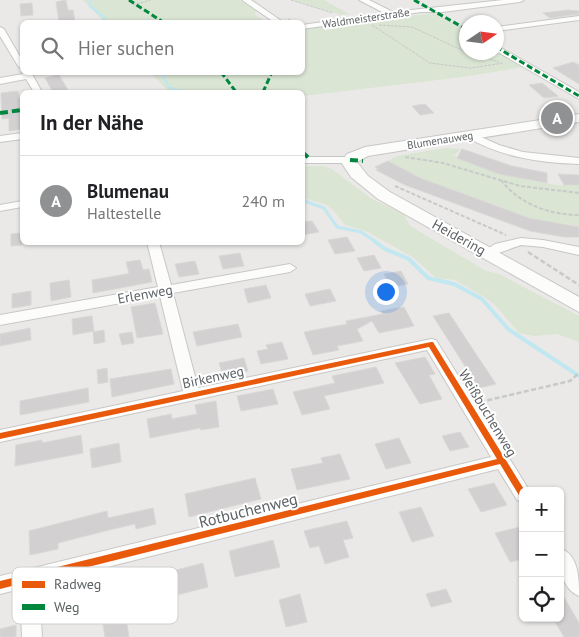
<!DOCTYPE html>
<html lang="de">
<head>
<meta charset="utf-8">
<style>
  body { margin:0; font-family:"PT Sans",sans-serif; background:#f6f6f6; color:#202124 }
  .controls { position:absolute; right:15px; bottom:15px; display:grid; overflow:hidden; border-radius:8px; box-shadow:0 1px 4px #0004 }
  .controls button { width:45px; height:45px; display:grid; place-items:center; padding:0; border:0; border-bottom:1px solid #e0e0e0; background:#fff; color:#202124; font:25px sans-serif }
  .compass { position:absolute; left:459px; top:15px; width:45px; height:45px; border-radius:50%; background:#fff; box-shadow:0 1px 4px #0004; rotate:77deg }
  .you { position:absolute; left:385px; top:291px; width:18px; height:18px; margin:-12px; border:4px solid #fff; border-radius:50%; background:#1a73e8; box-shadow:0 0 0 8px #1a73e833 }
  .badge { display:grid; place-items:center; width:32px; height:32px; border-radius:50%; background:#8f9192; color:#fff; font-size:16px; font-weight:700 }
  .pin { position:absolute; translate:-50% -50%; border:2px solid #fff; box-shadow:0 1px 5px #0006 }
  .list { margin:0; padding:0; list-style:none }
  h2 { display:flex; justify-content:space-between; align-items:center; height:65px; margin:0; padding:0 20px; font-size:21px }
  h2 small { font-size:16px; font-weight:400; color:#757577 }
  .list li { display:grid; grid-template-columns:32px 1fr auto; gap:15px; align-items:center; box-sizing:border-box; height:90px; padding:0 20px; border-top:1px solid #e0e0e0 }
  .list b { display:block; font-size:19px; white-space:nowrap }
  .list p { margin:0; font-size:16px; white-space:nowrap; color:#757577 }
  .list em { font-size:16px; font-style:normal; color:#757577 }
  .icon { flex:none; width:28px; height:28px; fill:none; stroke:currentColor; stroke-width:2; stroke-linecap:round; stroke-linejoin:round }
  .map { position:relative; flex:none; width:579px; height:637px; overflow:hidden }
  .search { position:absolute; background:#fff; box-shadow:0 1px 4px #0004; left:20px; top:20px; width:285px; height:55px; display:flex; align-items:center; gap:12px; box-sizing:border-box; padding:0 18px; border-radius:8px; color:#757577; font-size:19px }
  .panel { position:absolute; background:#fff; box-shadow:0 1px 4px #0004; left:20px; top:90px; width:285px; height:155px; border-radius:8px }
  .map>svg:first-child { display:block }
  .green { fill:#dae5d4 }
  .lines { fill:none; stroke-linecap:round; stroke-linejoin:round }
  .stream-far2 { stroke:#c1e7f0; stroke-width:2.5 }
  .stream-far1 { stroke:#c1e7f0; stroke-width:3 }
  .stream { stroke:#c1e7f0; stroke-width:4 }
  .building { fill:#d2d0d0; stroke:#dad8d6 }
  .street-casing { stroke:#c8c7c7; stroke-width:2 }
  .secondary-casing { stroke:#c8c7c7; stroke-width:2 }
  .path-far2 { stroke:#c6cac8; stroke-width:1; stroke-dasharray:3 1; stroke-linecap:butt }
  .path-far1 { stroke:#c6cac8; stroke-width:2; stroke-dasharray:4 2; stroke-linecap:butt }
  .path { stroke:#c6cac8; stroke-width:2.5; stroke-dasharray:5 2.5; stroke-linecap:butt }
  .street { fill:#fcfcfb; fill-rule:evenodd }
  .secondary { fill:#fcfcfb; fill-rule:evenodd }
  .quiet-far1 { stroke:#00873e; stroke-width:3; stroke-dasharray:6 3; stroke-linecap:butt }
  .quiet { stroke:#00873e; stroke-width:4; stroke-dasharray:8 4; stroke-linecap:butt }
  .cycleway-casing { stroke:#fff; stroke-width:3 }
  .cycleway { fill:#e8590c; fill-rule:evenodd }
  .labels { text-anchor:middle; dominant-baseline:central; stroke-width:4; stroke-linejoin:round; paint-order:stroke }
  .far-street-label { font-size:11px; fill:#5d6264; stroke:#fff }
  .street-label { font-size:14px; fill:#5d6264; stroke:#fff }
  .near-street-label { font-size:16px; fill:#5d6264; stroke:#fff }
  .key { fill:#fff; stroke:#ced0d0; stroke-width:1 }
  .key-label { font-size:14px; fill:#5d6264 }
</style>
</head>
<body>
<div class="map">
<svg width="579" height="637" viewBox="0 0 579 637">
  <rect width="100%" height="100%" fill="#ebe9e7"/>
  <g class="green">
    <polygon points="83,0 238,0 250,5 256,11 255,15 267,22 104,22"/>
    <polygon points="293,0 324,0 349,14 341,15"/>
    <polygon points="435,13 466,30 466,52 496,52 497,48 529,66 463,77 303,96 302,92 169,92 151,73 302,72 303,28"/>
    <path d="M 445,148 L 461,149 L 454,155 L 458,158 C 485,169 554,191 579,184 L 579,226 L 529,218 L 420,178 L 388,161 L 397,156 Z"/>
    <polygon points="302,166 323,166 332,169 372,199 404,214 410,226 486,271 499,274 579,316 579,342 557,334 534,336 519,333 496,306 486,298 455,280 436,278 414,258 368,232 345,225 333,210 325,204 303,198 303,183 305,182 303,180"/>
  </g>
  <g class="lines">
    <g class="stream-far2">
      <polyline points="90,0 90,6 105,18 104,22"/>
      <polyline points="161,72 169,87 181,92"/>
    </g>
    <polyline class="stream-far1" points="302,200 324,208 337,227 361,232 376,242"/>
    <polyline class="stream" points="374,241 385,249 409,259 428,278 454,284 482,299 508,329 579,376"/>
  </g>
  <g class="building">
    <polygon points="66,0 68,10 73,10 75,22 59,21 56,2"/>
    <polygon points="32,3 33,15 21,16 20,4"/>
    <polygon points="569,10 579,11 579,14 550,18 543,13"/>
    <polygon points="573,62 579,65 579,84 553,68"/>
    <polygon points="59,75 68,90 53,92 45,78"/>
    <polygon points="542,83 558,96 544,98 529,85"/>
    <polygon points="18,91 19,98 22,97 22,129 9,131 9,118 2,119 1,93"/>
    <polygon points="425,104 434,113 420,115 412,106"/>
    <polygon points="462,149 512,166 547,173 547,183 499,174 457,158"/>
    <polygon points="388,161 420,178 529,218 579,227 579,237 564,237 530,231 405,185 376,170 378,169 375,167"/>
    <polygon points="558,174 579,175 579,185 564,185"/>
    <polygon points="312,221 319,232 302,235 302,222"/>
    <polygon points="22,233 22,245 11,246 11,234"/>
    <polygon points="347,237 355,251 335,254 328,240"/>
    <polygon points="240,253 244,266 223,269 219,256"/>
    <polygon points="374,255 381,268 364,271 357,258"/>
    <polygon points="140,260 143,270 149,269 152,282 93,293 92,280 127,274 129,273 126,262"/>
    <polygon points="195,261 199,274 179,277 175,264"/>
    <polygon points="401,271 408,284 391,287 384,274"/>
    <polygon points="69,280 71,297 51,301 50,283"/>
    <polygon points="266,285 271,298 248,303 244,289"/>
    <polygon points="330,289 336,301 310,306 305,294"/>
    <polygon points="31,291 31,305 12,308 12,294"/>
    <polygon points="155,303 163,334 137,338 131,307"/>
    <polygon points="404,307 414,326 379,333 372,321 357,329 363,341 337,346 339,350 313,355 304,332 347,324 346,321 383,314 381,311"/>
    <polygon points="449,313 468,342 496,384 479,388 433,316"/>
    <polygon points="92,316 94,331 73,335 72,319"/>
    <polygon points="238,324 242,337 197,346 193,332"/>
    <polygon points="30,328 31,340 0,346 0,334"/>
    <polygon points="104,330 105,342 94,344 93,332"/>
    <polygon points="132,332 134,343 122,345 119,334"/>
    <polygon points="282,342 288,359 261,364 257,351 268,349 266,345"/>
    <polygon points="425,357 435,374 429,375 442,399 420,404 395,363"/>
    <polygon points="244,358 248,371 223,376 219,363"/>
    <polygon points="376,367 384,383 324,396 330,409 302,415 293,392 335,383 332,376"/>
    <polygon points="107,368 108,382 98,384 97,370"/>
    <polygon points="171,369 174,384 112,397 110,379"/>
    <polygon points="88,388 89,402 20,415 20,401"/>
    <polygon points="273,389 278,404 241,411 237,396"/>
    <polygon points="216,401 219,427 201,430 200,428 150,438 147,419 171,414 172,419 197,414 195,405"/>
    <polygon points="460,432 469,447 450,451 442,436"/>
    <polygon points="81,435 83,453 15,466 16,445 42,440 42,443"/>
    <polygon points="399,438 411,463 386,469 375,444"/>
    <polygon points="119,443 121,462 92,468 90,449"/>
    <polygon points="340,454 350,479 297,490 291,469 323,463 321,458"/>
    <polygon points="255,478 261,499 189,517 185,494"/>
    <polygon points="494,483 507,505 481,512 468,489"/>
    <polygon points="421,507 434,536 412,542 399,512"/>
    <polygon points="153,508 156,524 136,529 135,524 109,530 58,543 58,549 30,555 29,531 107,511 108,518"/>
    <polygon points="347,521 353,538 343,540 349,557 325,564 319,546 310,548 304,531"/>
    <polygon points="520,527 523,531 523,559 510,562 495,533"/>
    <polygon points="273,540 280,567 235,577 229,551"/>
    <polygon points="203,563 208,587 146,603 142,579"/>
    <polygon points="446,589 452,602 431,607 426,594"/>
    <polygon points="560,590 579,623 579,637 564,637 553,618 560,618"/>
    <polygon points="300,594 307,622 286,627 279,600"/>
    <polygon points="125,612 129,637 105,637 102,619"/>
    <polygon points="16,625 16,637 0,637 0,629"/>
  </g>
  <g class="lines">
    <g class="street-casing">
      <g id="street">
        <polygon points="242,0 251,0 283,22 274,22"/>
        <polygon points="359,0 369,0 393,12 503,0 524,0 520,2 443,12 421,12 302,29 302,25 384,13"/>
        <polygon points="579,16 579,20 496,31 496,27"/>
        <polygon points="0,27 4,29 22,60 22,69 18,66 0,36"/>
        <polygon points="496,45 579,92 579,99 496,51"/>
        <polygon points="22,71 22,72 31,72 42,92 34,92 26,79 0,84 0,78 23,74 22,72"/>
        <path d="M 470,132 L 499,145 L 523,152 L 579,158 L 579,164 C 539,163 502,157 466,137 L 465,135 Z"/>
        <polygon points="22,133 22,139 0,142 0,136"/>
        <polygon points="302,157 350,157 355,160 350,163 302,163"/>
        <polygon points="22,201 22,207 0,211 0,205"/>
        <polygon points="521,238 543,240 579,247 579,255 543,247 521,245 487,257 481,253 495,244"/>
        <polygon points="147,242 159,242 171,285 290,264 296,268 290,272 173,293 198,388 431,339 436,340 529,490 523,491 523,502 517,500 498,469 39,584 42,637 22,637 20,589 0,594 0,576 491,457 427,350 0,442 0,430 183,391 160,296 0,325 0,315 158,287"/>
        <path d="M 560,548 C 579,555 579,579 579,596 C 560,588 560,565 560,548 Z"/>
      </g>
    </g>
    <g class="secondary-casing">
      <polygon id="secondary" points="579,114 579,122 368,156 357,162 368,176 390,192 579,297 579,312 378,199 351,177 341,162 347,154 365,147"/>
    </g>
    <g class="path-far2">
      <polyline points="291,0 333,13"/>
      <polyline points="133,5 151,0"/>
      <polyline points="288,19 294,22"/>
      <polyline points="372,25 430,63 470,68 503,63"/>
      <polyline points="379,25 412,27 466,52"/>
      <polyline points="467,52 499,62"/>
    </g>
    <g class="path-far1">
      <polyline points="405,157 443,163 520,186 579,193"/>
      <path d="M 501,180 C 519,204 550,215 579,215"/>
      <polyline points="395,186 506,235"/>
    </g>
    <g class="path">
      <polyline points="528,252 579,285"/>
      <polyline points="480,402 570,381 579,373"/>
    </g>
    <use href="#street" class="street"/>
    <use href="#secondary" class="secondary"/>
    <g class="quiet-far1">
      <polyline points="129,0 163,22"/>
      <polyline points="414,0 466,29"/>
      <polyline points="496,47 579,96"/>
      <polyline points="221,72 236,92"/>
      <polyline points="263,92 272,72"/>
    </g>
    <g class="quiet">
      <polyline points="0,113 22,110"/>
      <polyline points="302,152 310,159"/>
      <polyline points="350,160 363,161"/>
    </g>
    <g class="cycleway-casing">
      <polygon id="cycleway" points="431,342 433,342 525,491 523,491 523,498 520,497 500,464 0,589 0,581 497,459 429,347 0,439 0,433"/>
    </g>
    <use href="#cycleway" class="cycleway"/>
  </g>
  <g class="labels">
    <g class="far-street-label">
      <text transform="translate(366 18) rotate(-8)">Waldmeisterstraße</text>
      <text transform="translate(440 140) rotate(-9)">Blumenauweg</text>
    </g>
    <g class="street-label">
      <text transform="translate(459 237) rotate(29)">Heidering</text>
      <text transform="translate(145 294) rotate(-10)">Erlenweg</text>
      <text transform="translate(213 377) rotate(-12)">Birkenweg</text>
      <text transform="translate(488 413) rotate(59)">Weißbuchenweg</text>
    </g>
    <g class="near-street-label">
      <text transform="translate(248 510) rotate(-14)">Rotbuchenweg</text>
    </g>
  </g>
  <rect x="12" y="567" width="166" height="57" rx="8" class="key"/>
  <rect x="22" y="581" width="23" height="7" fill="#e8590c"/>
  <rect x="22" y="604" width="23" height="6" fill="#00873e"/>
  <g class="key-label">
    <text x="54" y="589">Radweg</text>
    <text x="54" y="612">Weg</text>
  </g>
</svg>
<div class="controls">
<button>+</button>
<button>−</button>
<button><svg class="icon" aria-label="locate" viewBox="0 0 24 24"><circle cx="12" cy="12" r="6"/><path d="M12 2v4M12 18v4M2 12h4M18 12h4"/></svg></button>
</div>
<svg class="compass" viewBox="-18 -18 36 36"><path d="M0-13l5 13h-10z" fill="#e53935"/><path d="M0 13l5-13h-10z" fill="#757577"/></svg>
<div class="you"></div>
<div class="pin badge" style="left:557px;top:118px">A</div>
<div class="search"><svg class="icon" aria-label="search" viewBox="0 0 24 24"><circle cx="10" cy="10" r="6"/><path d="M15 15l6 6"/></svg>Hier suchen</div>
<section class="panel">
<h2>In der Nähe<small></small></h2>
<ul class="list">
<li><span class="badge">A</span><div><b>Blumenau</b><p>Haltestelle</p></div><em>240 m</em></li>
</ul>
</section>
</div>
</body>
</html>
